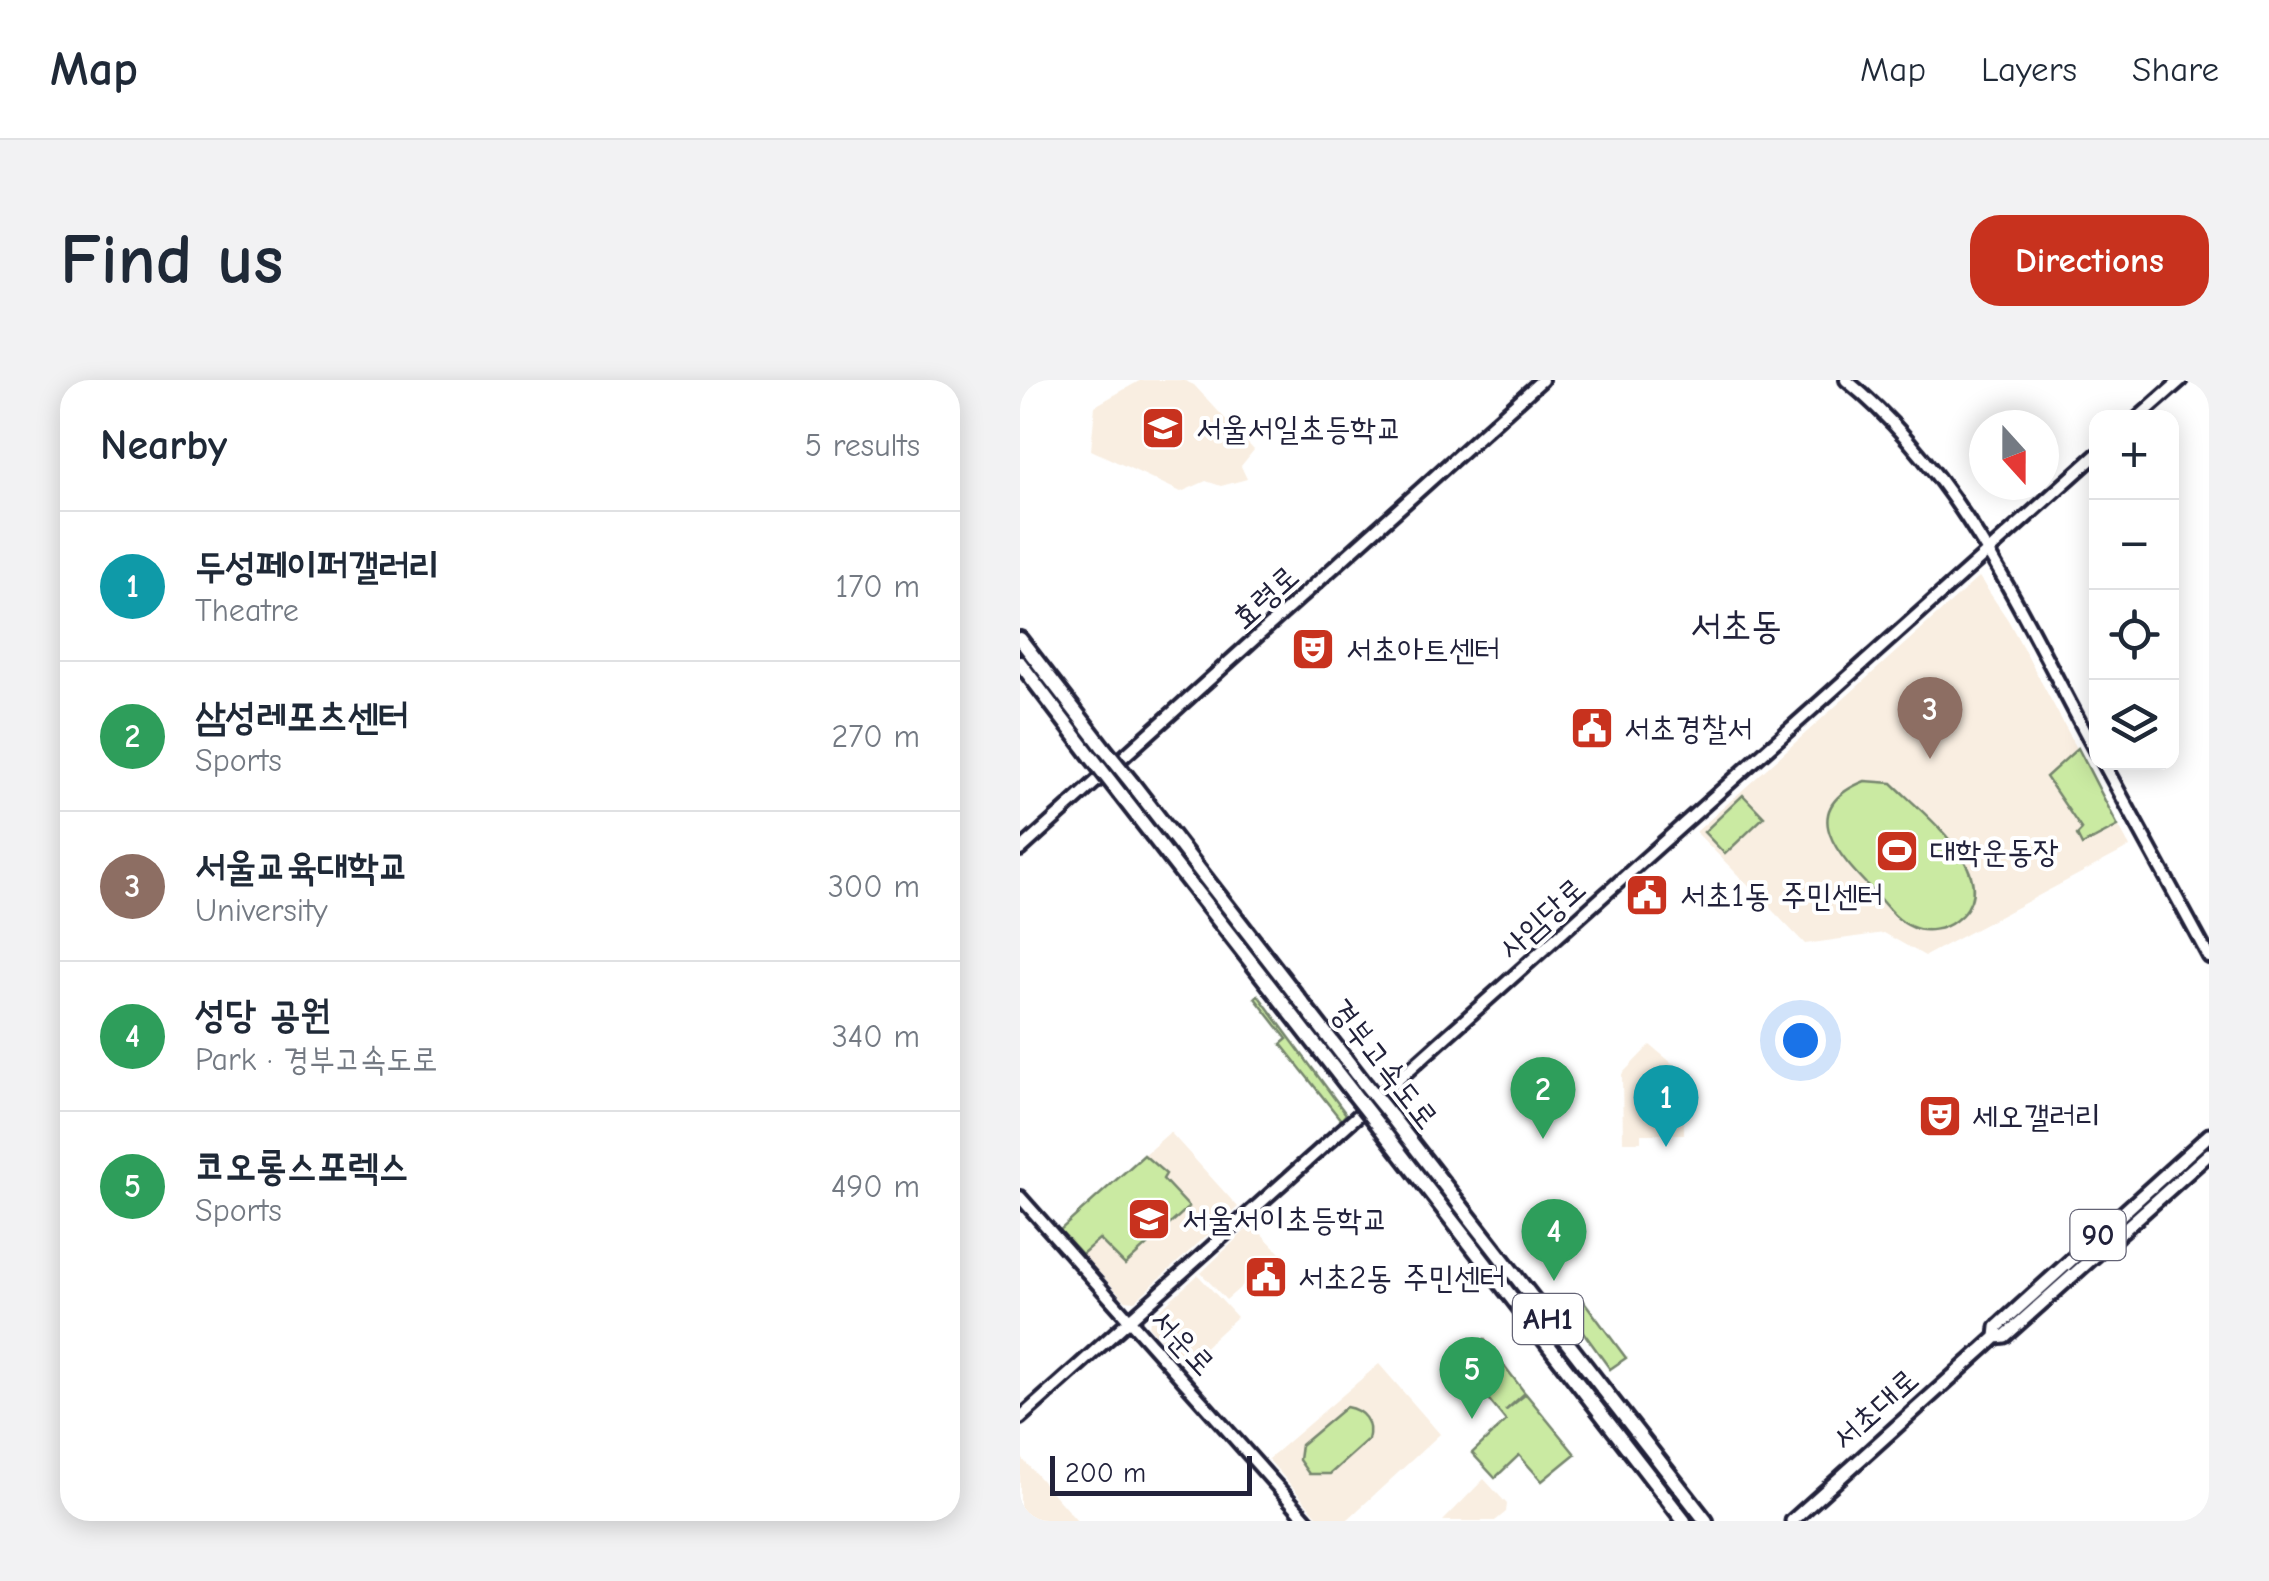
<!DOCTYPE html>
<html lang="en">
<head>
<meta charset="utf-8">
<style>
  body { margin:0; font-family:"Comic Neue","Poor Story",sans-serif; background:#f2f2f3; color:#1f2937 }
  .controls { position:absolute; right:30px; top:30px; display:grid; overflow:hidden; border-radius:20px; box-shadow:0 5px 25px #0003 }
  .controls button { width:90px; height:90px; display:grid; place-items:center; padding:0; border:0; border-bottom:2px solid #e0e1e3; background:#fff; color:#1f2937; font:50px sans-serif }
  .compass { position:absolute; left:949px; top:30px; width:90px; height:90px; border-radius:50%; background:#fff; box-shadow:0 5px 25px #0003; rotate:159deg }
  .scale { position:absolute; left:30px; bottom:25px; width:202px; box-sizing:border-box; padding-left:10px; border:5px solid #22223b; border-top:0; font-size:28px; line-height:35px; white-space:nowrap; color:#22223b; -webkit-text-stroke:8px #fff; paint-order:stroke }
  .you { position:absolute; left:780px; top:660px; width:35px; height:35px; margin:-25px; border:8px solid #fff; border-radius:50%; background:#1a73e8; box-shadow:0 0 0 15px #1a73e833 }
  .badge { display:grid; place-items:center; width:65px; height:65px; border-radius:50%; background:#c8321e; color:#fff; font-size:32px; font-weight:700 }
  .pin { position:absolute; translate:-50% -82px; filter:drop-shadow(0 2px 5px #0008) }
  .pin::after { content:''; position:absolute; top:52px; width:35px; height:30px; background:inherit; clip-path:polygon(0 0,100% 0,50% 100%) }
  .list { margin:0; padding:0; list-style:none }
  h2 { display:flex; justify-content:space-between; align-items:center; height:130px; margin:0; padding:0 40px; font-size:42px }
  h2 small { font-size:32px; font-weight:400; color:#747a83 }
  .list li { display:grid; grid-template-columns:65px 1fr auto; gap:30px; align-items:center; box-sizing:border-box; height:150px; padding:0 40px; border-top:2px solid #e0e1e3 }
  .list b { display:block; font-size:38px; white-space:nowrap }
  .list p { margin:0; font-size:32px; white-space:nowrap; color:#747a83 }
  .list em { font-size:32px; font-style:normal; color:#747a83 }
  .icon { flex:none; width:55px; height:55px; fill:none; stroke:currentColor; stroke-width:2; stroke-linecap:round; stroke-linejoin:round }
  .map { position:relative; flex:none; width:1189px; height:1141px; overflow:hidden; border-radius:30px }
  header { display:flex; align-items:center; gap:60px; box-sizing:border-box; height:140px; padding:0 50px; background:#fff; border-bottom:2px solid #e0e1e3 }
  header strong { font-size:48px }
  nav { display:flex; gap:55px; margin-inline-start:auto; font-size:35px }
  .intro { display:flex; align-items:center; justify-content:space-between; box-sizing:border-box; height:240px; padding:0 60px }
  h1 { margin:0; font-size:70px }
  .button { padding:25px 45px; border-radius:30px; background:#c8321e; color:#fff; font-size:35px; font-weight:700 }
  main { display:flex; gap:60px; padding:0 60px }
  aside { flex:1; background:#fff; border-radius:30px; box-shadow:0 5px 25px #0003 }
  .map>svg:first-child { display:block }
  .built { fill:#f9eee1 }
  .green { fill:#caeaa2; stroke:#76866e; stroke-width:2.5 }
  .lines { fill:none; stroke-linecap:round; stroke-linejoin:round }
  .secondary-casing { stroke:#22223b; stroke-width:18 }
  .primary-casing { stroke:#22223b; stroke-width:19 }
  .highway-casing { stroke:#22223b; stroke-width:20 }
  .secondary { stroke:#fff; stroke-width:10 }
  .primary { stroke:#fff; stroke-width:11 }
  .highway { stroke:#fff; stroke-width:12 }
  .highway-bridge-casing { stroke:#22223b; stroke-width:20; stroke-linecap:butt }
  .highway-bridge { stroke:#fff; stroke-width:12 }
  .labels { text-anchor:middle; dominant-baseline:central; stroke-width:8; stroke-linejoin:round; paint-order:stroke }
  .shield { fill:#fff; stroke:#646476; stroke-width:2.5 }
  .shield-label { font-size:30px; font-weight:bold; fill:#22223b }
  .poi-label { font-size:32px; fill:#22223b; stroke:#fff; text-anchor:start }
  .street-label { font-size:32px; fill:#22223b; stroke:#fff }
  .quarter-label { font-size:38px; fill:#22223b; stroke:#fff }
</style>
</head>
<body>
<header>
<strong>Map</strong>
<nav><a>Map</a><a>Layers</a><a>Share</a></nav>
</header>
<div class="intro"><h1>Find us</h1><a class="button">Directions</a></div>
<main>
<aside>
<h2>Nearby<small>5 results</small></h2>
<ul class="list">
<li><span class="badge" style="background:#0f9aa8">1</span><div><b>두성페이퍼갤러리</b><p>Theatre</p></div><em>170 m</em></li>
<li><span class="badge" style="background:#2e9e5b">2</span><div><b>삼성레포츠센터</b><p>Sports</p></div><em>270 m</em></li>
<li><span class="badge" style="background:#8d6e63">3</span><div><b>서울교육대학교</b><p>University</p></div><em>300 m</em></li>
<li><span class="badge" style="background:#2e9e5b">4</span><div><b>성당 공원</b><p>Park · 경부고속도로</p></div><em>340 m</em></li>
<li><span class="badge" style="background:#2e9e5b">5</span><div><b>코오롱스포렉스</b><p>Sports</p></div><em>490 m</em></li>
</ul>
</aside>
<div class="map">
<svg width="1189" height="1141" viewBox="0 0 1189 1141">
  <rect width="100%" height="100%" fill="#fff"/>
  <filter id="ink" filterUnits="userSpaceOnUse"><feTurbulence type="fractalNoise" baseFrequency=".01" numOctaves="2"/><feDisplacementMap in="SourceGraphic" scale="20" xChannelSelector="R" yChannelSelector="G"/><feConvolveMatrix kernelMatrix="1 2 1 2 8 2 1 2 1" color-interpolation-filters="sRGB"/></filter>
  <g filter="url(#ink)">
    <g class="built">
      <polygon points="121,0 163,0 174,5 234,70 221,86 227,99 201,106 186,101 161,112 71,70 75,26"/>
      <polygon points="959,197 988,240 1110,467 905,576 864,553 785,564 676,452"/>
      <polygon points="630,665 663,692 664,754 621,754 621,762 603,762 602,694"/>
      <polygon points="150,752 218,827 115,921 105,920 40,850"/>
      <polygon points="232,844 260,873 206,920 181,893"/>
      <polygon points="178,895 217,937 164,986 129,947 130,938"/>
      <polygon points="359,984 420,1054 326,1141 302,1141 248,1079"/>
      <polygon points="0,1076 57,1141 0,1141"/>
      <polygon points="464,1099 487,1124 486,1132 475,1141 423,1141"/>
    </g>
    <g class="green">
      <polygon points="1058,368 1098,446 1062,465 1057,455 1062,450 1026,397"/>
      <path d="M 845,401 L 872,403 C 901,432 991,499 935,541 C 924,550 905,553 892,547 C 876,541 864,523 853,511 C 819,476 774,429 845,401 Z"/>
      <polygon points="723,415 744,437 705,474 684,452"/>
      <polygon points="238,615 326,734 321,740 261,664 267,659 235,618"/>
      <polygon points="124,775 146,794 143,799 169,827 105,885 79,859 62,874 40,850"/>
      <polygon points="563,920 606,978 590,989 548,931"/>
      <polygon points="464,959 505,1013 485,1031 506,1014 555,1074 522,1101 499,1075 475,1098 452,1073 486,1041 438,982"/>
      <path d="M 326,1027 C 343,1030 353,1042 348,1060 L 310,1094 L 289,1094 L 279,1080 L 281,1065 Z"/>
    </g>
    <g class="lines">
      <g class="secondary-casing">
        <g id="secondary">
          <path d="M 826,0 C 944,96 1004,240 1076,372"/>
          <polyline points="1118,38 1161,0"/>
          <polyline points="1083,382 1189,577"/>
          <polyline points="0,470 522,0"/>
          <polyline points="0,817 288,1141"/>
          <polyline points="0,1038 1076,75"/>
        </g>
      </g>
      <g class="primary-casing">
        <g id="primary">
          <polyline points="976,957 977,947 1189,755"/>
          <polyline points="772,1141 976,957 985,956 1189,774"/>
        </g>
      </g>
      <g class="highway-casing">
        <g id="highway">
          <polyline points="0,259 83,367"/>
          <polyline points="0,283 72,378"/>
          <polyline points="112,403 345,704"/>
          <polyline points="100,414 333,713"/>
          <polyline points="371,736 686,1141"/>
          <polyline points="359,746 664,1141"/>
        </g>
      </g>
      <use href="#secondary" class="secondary"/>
      <use href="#primary" class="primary"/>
      <use href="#highway" class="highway"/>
      <g class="highway-bridge-casing">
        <g id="highway-bridge">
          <polyline points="83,367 112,403"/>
          <polyline points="72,378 100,414"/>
          <polyline points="345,704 371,736"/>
          <polyline points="333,713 359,746"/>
        </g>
      </g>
      <use href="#highway-bridge" class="highway-bridge"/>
    </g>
  </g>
  <defs>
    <g id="school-square" transform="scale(2.25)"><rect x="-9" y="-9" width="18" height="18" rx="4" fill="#c8321e" stroke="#fff"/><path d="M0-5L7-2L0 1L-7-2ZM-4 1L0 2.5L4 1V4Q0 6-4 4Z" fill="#fff"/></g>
    <g id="theatre-square" transform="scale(2.25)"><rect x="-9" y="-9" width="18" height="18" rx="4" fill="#c8321e" stroke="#fff"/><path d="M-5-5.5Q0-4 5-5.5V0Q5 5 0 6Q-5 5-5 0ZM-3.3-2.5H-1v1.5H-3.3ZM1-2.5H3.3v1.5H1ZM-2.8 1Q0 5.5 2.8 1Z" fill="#fff"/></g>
    <g id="civic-square" transform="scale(2.25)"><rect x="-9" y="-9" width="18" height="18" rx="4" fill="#c8321e" stroke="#fff"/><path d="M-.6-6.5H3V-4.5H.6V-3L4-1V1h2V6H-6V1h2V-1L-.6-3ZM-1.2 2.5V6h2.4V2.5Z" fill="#fff"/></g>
    <g id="stadium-square" transform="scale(2.25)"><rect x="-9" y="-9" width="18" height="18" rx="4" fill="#c8321e" stroke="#fff"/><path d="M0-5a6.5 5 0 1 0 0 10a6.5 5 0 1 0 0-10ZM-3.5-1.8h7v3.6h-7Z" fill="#fff"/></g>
  </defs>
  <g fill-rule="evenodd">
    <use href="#school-square" x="143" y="48"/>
    <use href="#theatre-square" x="293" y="269"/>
    <use href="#civic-square" x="572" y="348"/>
    <use href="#stadium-square" x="877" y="471"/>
    <use href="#civic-square" x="627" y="515"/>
    <use href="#theatre-square" x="920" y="736"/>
    <use href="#school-square" x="129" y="839"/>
    <use href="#civic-square" x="246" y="897"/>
  </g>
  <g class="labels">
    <g class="shield">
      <rect x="1050.5" y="830" width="55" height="50" rx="8"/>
      <rect x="493" y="914" width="70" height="50" rx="8"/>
    </g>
    <g class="shield-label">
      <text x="1078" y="855">90</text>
      <text x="528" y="939">AH1</text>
    </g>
    <g class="poi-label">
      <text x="176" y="48">서울서일초등학교</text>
      <text x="326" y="269">서초아트센터</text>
      <text x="604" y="348">서초경찰서</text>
      <text x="910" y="471">대학운동장</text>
      <text x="660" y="515">서초1동 주민센터</text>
      <text x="952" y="736">세오갤러리</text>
      <text x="162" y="839">서울서이초등학교</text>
      <text x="278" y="897">서초2동 주민센터</text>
    </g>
    <g class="street-label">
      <text transform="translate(245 217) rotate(-42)">효령로</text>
      <text transform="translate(522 538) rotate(-42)">사임당로</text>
      <text transform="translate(364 684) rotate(52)">경부고속도로</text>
      <text transform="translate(163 962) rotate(47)">서운로</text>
      <text transform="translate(855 1029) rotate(-42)">서초대로</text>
    </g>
    <g class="quarter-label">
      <text x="716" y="246">서초동</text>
    </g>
  </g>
</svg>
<div class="controls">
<button>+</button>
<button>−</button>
<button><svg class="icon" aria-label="locate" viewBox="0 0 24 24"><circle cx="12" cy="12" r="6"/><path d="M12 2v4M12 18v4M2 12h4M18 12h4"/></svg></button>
<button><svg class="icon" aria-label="layers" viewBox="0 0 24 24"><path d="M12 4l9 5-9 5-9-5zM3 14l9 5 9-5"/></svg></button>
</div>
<svg class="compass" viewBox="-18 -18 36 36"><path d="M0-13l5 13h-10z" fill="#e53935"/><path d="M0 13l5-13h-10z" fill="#747a83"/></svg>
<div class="scale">200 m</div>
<div class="you"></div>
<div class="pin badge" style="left:646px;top:767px;background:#0f9aa8">1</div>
<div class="pin badge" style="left:523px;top:759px;background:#2e9e5b">2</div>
<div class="pin badge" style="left:910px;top:379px;background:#8d6e63">3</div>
<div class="pin badge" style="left:534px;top:901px;background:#2e9e5b">4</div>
<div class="pin badge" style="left:452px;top:1039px;background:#2e9e5b">5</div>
</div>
</main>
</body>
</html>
